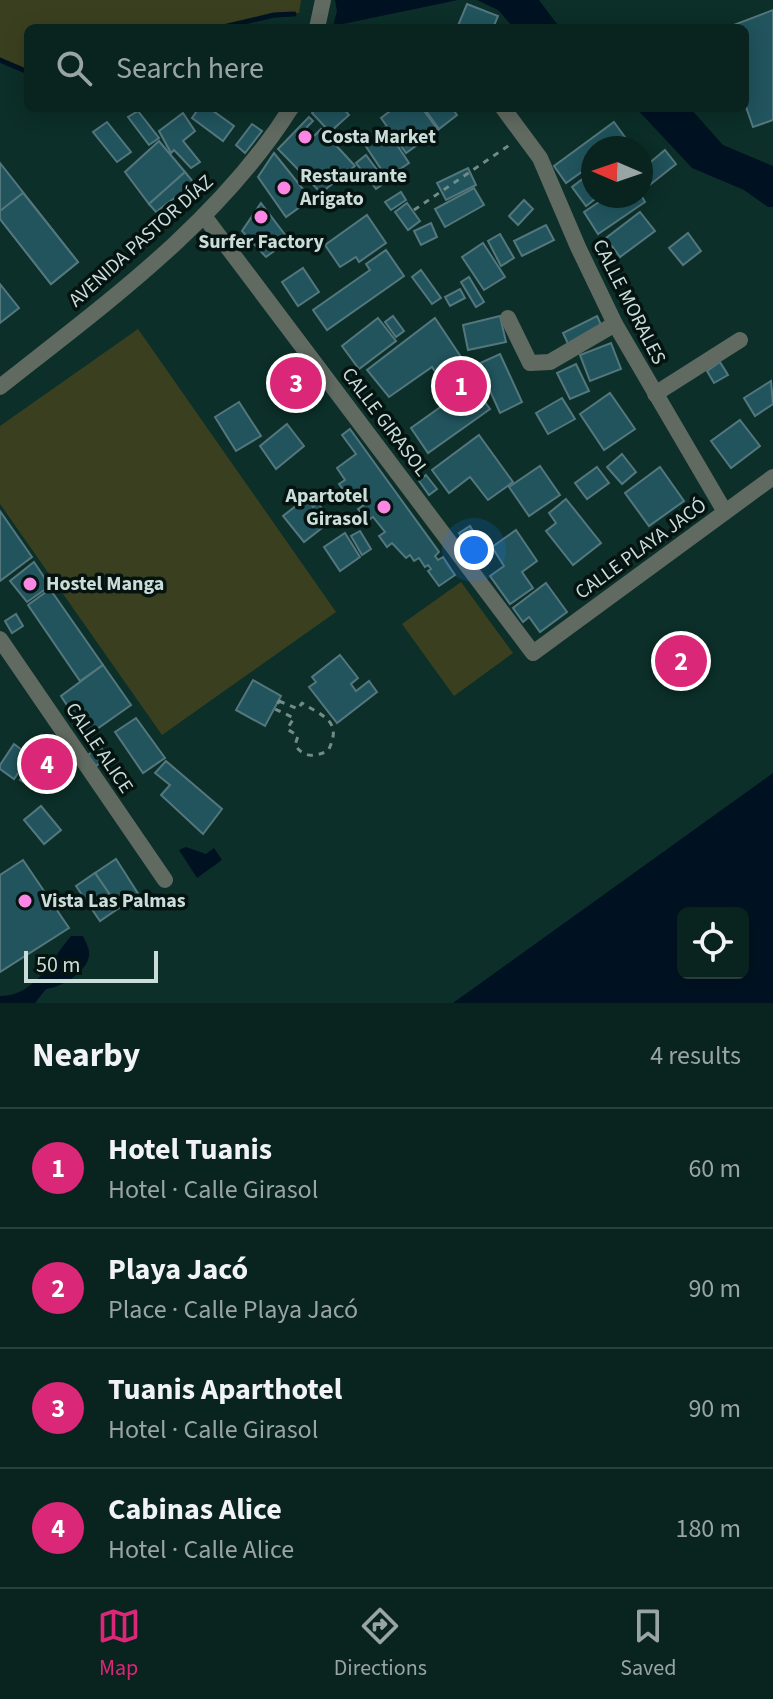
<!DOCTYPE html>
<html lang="en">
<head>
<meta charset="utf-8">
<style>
  body { margin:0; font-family:"Source Sans 3",sans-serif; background:#172f2c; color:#f1f3f6 }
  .controls { position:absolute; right:24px; bottom:24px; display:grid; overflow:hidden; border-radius:12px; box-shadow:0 4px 20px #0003 }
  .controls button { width:72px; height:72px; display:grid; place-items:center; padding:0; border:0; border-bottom:2px solid #29403d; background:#09231f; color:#f1f3f6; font:40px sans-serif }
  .compass { position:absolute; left:581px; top:136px; width:72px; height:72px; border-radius:50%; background:#09231f; box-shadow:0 4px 20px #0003; rotate:272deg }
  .scale { position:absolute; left:24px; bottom:20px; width:134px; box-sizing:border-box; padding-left:8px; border:4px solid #cbddd9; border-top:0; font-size:22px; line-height:28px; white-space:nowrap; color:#cbddd9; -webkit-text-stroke:6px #061411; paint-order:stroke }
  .you { position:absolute; left:474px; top:550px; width:28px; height:28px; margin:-20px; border:6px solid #fff; border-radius:50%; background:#1a73e8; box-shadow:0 0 0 12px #1a73e833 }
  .badge { display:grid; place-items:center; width:52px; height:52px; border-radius:50%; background:#db2777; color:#fff; font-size:26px; font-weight:700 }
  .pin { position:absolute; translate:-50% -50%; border:4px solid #fff; box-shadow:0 2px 8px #0006 }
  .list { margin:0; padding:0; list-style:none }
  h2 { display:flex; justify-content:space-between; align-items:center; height:104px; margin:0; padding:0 32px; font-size:34px }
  h2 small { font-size:26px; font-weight:400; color:#99a4a4 }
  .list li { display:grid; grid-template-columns:52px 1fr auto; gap:24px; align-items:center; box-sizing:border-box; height:120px; padding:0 32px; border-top:2px solid #29403d }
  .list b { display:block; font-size:30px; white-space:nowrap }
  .list p { margin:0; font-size:26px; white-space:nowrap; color:#99a4a4 }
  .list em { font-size:26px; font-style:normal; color:#99a4a4 }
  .icon { flex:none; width:44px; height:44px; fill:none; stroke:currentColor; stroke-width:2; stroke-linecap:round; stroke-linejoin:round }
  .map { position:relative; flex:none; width:773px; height:1003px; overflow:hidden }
  .search { position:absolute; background:#09231f; box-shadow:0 4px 20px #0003; left:24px; right:24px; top:24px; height:88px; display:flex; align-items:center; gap:20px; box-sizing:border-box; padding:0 28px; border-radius:12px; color:#99a4a4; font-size:30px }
  .sheet { height:584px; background:#09231f }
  nav { display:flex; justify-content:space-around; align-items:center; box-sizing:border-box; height:112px; border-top:2px solid #29403d; background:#09231f; font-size:22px; color:#99a4a4 }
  nav a { display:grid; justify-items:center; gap:4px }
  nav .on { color:#db2777 }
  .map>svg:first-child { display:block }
  .green { fill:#3a401f }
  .water { fill:#001222; fill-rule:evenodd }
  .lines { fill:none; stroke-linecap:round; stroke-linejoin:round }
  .stream { stroke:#001222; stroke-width:5 }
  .building { fill:#21545d; stroke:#54777e; stroke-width:2 }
  .path { stroke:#728c87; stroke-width:3; stroke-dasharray:6 6; stroke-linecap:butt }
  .minor { stroke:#606a61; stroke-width:16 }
  .tertiary { stroke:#606a61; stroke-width:16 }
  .poi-dot { fill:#fc86e4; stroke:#061411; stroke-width:3 }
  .labels { text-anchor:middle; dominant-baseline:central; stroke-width:7; stroke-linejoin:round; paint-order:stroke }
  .poi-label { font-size:20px; font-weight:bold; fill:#cbddd9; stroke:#061411; text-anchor:start }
  .street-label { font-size:20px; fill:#cbddd9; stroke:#061411 }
</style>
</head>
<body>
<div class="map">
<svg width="773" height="1003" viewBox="0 0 773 1003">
  <rect width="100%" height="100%" fill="#0c2f29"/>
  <g class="green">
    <polygon points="0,0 301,0 299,13 274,15 215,28 28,28 28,72 0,60"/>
    <polygon points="138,329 336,612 162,735 0,504 0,426"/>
    <polygon points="461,582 513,653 454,696 402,624"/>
  </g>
  <g class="water">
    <polygon points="335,0 458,0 333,26 337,11"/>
    <polygon points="477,0 539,0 560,28 514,28 498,10"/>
    <polygon points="636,108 690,108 723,145 773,166 773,207 768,207 744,190 692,168"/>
    <path d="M 773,773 L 773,1003 L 453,1003 ZM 683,913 L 743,913 L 743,973 L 683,973 Z"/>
    <polygon points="186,847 206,854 214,848 222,860 197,878 179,850"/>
    <path d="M 71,936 L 83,936 C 86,942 90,949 89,956 C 86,973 61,987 46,989 L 35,1003 L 0,1003 L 0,996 C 35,997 52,958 71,936 Z"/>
  </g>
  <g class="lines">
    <g class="stream">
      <polyline points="219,28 274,15 294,14"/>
      <polyline points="0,60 28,72"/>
    </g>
  </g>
  <g class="building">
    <polygon points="467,4 498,16 493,28 457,28"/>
    <polygon points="773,10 773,120 753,127 745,104 745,28 726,28"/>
    <polygon points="199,108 209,108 234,126 223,141 192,118"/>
    <polygon points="317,108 343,108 349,115 330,132 312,113"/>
    <polygon points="394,108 422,108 438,130 406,153 381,118"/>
    <polygon points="424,108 452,108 457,115 439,129"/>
    <polygon points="138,111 159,138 149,145 128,117"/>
    <polygon points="183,113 195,131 183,141 200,162 191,168 174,150 171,153 159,131"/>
    <polygon points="309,117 313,121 305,129 313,137 321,129 355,166 321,193 278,149"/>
    <polygon points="107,122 131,152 117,162 93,132"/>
    <polygon points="614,122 627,140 615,148 593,148 593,164 566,183 554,166"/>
    <polygon points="252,124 262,131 245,153 236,145"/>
    <polygon points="385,127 409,163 387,178 363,142"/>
    <polygon points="159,141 185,172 149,204 125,172"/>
    <polygon points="665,150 676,164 647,187 641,180 641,170"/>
    <polygon points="274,153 311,199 286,217 258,177"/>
    <polygon points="366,155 386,182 376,189 356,163"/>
    <polygon points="0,163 78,262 51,284 0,219"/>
    <polygon points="468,168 476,185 446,200 437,183"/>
    <polygon points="593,171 593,196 599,196 586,206 572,187"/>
    <polygon points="185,172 194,183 156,212 149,204"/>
    <polygon points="474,188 484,205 445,227 435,209"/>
    <polygon points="401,192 406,200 391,210 385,202"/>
    <polygon points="23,193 78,262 51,284 0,219 0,211"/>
    <polygon points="641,195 645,202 598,234 584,212 608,196"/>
    <polygon points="524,200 533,209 518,225 509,216"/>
    <polygon points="261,203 289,240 266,257 242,231"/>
    <polygon points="407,203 420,221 408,230 395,212"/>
    <polygon points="640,212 655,231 620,257 606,238"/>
    <polygon points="367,215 386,243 359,262 356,257 340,267 325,245"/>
    <polygon points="431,223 437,237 421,245 414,231"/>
    <polygon points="546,225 554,240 522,256 514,241"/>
    <polygon points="688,233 701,251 683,265 669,248"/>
    <polygon points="500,234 514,258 501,266 488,241"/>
    <polygon points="483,243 505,277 484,290 462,257"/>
    <polygon points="386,250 404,276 327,330 313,310 370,270 366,264"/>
    <polygon points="303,268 319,292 298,306 282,282"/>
    <polygon points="421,270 441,298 432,304 412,277"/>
    <polygon points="469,277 484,302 476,307 461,282"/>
    <polygon points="0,284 19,308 0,323"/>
    <polygon points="460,289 465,298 450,306 445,297"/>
    <polygon points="393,316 404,331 396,337 385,322"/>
    <polygon points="500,316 506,342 468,350 463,325"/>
    <polygon points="597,316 603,329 569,346 563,333"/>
    <polygon points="378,318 396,341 359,369 342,346"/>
    <polygon points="435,318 479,384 474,387 490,409 428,453 411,428 453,398 432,367 389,397 367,370"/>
    <polygon points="611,343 621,369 590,381 580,355"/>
    <polygon points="500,354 522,402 500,413 478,364"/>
    <polygon points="299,355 323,390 293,410 269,376"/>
    <polygon points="720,362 728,375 714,383 707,371"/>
    <polygon points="576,364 589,391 570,399 557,373"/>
    <polygon points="771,381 773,404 755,416 744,398"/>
    <polygon points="610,393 635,429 604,450 580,414"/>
    <polygon points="562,398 575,419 548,434 536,413"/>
    <polygon points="239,402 261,436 236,451 215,417"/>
    <polygon points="740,420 760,446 731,468 711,441"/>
    <polygon points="287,424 304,446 276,469 260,446"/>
    <polygon points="350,429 439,552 435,556 438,560 443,557 455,575 439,586 428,571 431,569 428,565 425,567 419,558 414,561 410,555 406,558 392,543 387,547 379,536 385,532 373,517 367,521 358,509 364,505 353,491 347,495 339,484 345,480 337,468 356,454 342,435"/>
    <polygon points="479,435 513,482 488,500 470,477 449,493 432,470"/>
    <polygon points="622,454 636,472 622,484 607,467"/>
    <polygon points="540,466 560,495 529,516 509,487"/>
    <polygon points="597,467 609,483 587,499 575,483"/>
    <polygon points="660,467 684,501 649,526 625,493"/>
    <polygon points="426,475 437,489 429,495 419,481"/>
    <polygon points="306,498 313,507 318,503 325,513 321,517 327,524 304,542 283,516"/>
    <polygon points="566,499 601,543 573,565 546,531 556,523 549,513"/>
    <polygon points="0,511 32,557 0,581"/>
    <polygon points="470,526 481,544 470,551 459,533"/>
    <polygon points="516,530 537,561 522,572 533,588 510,604 490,576 504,566 492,547"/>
    <polygon points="360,531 371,549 362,555 351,536"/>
    <polygon points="345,533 360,557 340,571 324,547"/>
    <polygon points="34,562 50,586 27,602 10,581"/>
    <polygon points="546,583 567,612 540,632 529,617 523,622 513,608"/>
    <polygon points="50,589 103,665 80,681 28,605"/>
    <polygon points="16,614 23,626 12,633 5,621"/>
    <polygon points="340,655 358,678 351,684 356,691 369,681 377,692 337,723 309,687 316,682 312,677"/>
    <polygon points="103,665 131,705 87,736 61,696"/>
    <polygon points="253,680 281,696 265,726 236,710"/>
    <polygon points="136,718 165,758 143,773 115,732"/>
    <polygon points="14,744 30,756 14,779 0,769 0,765"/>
    <polygon points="100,746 108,757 96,766 88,755"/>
    <polygon points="32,758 46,766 33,788 20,780"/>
    <polygon points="166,761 222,809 203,834 161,795 170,785 155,773"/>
    <polygon points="41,806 61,830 44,844 24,820"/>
    <polygon points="116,859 139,895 119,908 95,873"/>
    <polygon points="23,860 69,928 0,972 0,875"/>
    <polygon points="95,873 119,908 100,921 76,886"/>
  </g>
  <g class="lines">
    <g class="path">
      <polyline points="414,210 511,144"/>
      <path d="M 279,701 L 298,709 L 302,703 C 324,717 343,721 328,751 C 314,757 304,758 295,745 L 298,736 L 287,729 L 294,718 L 275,709 Z"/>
    </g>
    <g class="minor">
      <polyline points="503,108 540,158 578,247 615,324 725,512"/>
      <polyline points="204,216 533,653 773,477"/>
      <polyline points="508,318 530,363 550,362 615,324"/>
      <polyline points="655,394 740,340"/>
      <polyline points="0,639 165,880"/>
    </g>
    <g class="tertiary">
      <polyline points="317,28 323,0"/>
      <path d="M 0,387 C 105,304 219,222 291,108"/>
    </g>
  </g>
  <g class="poi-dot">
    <circle cx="305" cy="137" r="8"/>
    <circle cx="284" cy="188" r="8"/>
    <circle cx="261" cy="217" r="8"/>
    <circle cx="384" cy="507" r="8"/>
    <circle cx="30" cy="584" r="8"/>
    <circle cx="25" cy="901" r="8"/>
  </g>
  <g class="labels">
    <g class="poi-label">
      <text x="321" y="137">Costa Market</text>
      <text x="300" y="176">Restaurante<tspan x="300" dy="23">Arigato</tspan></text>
      <text x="261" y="242" text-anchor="middle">Surfer Factory</text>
      <text x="368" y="496" text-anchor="end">Apartotel<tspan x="368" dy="23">Girasol</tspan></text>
      <text x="46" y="584">Hostel Manga</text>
      <text x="41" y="901">Vista Las Palmas</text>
    </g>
    <g class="street-label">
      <text transform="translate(141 241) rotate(-42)">AVENIDA PASTOR DÍAZ</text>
      <text transform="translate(629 302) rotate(63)">CALLE MORALES</text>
      <text transform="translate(385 422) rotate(53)">CALLE GIRASOL</text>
      <text transform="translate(641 549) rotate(-36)">CALLE PLAYA JACÓ</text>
      <text transform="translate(99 748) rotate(56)">CALLE ALICE</text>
    </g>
  </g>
</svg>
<div class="controls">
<button><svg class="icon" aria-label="locate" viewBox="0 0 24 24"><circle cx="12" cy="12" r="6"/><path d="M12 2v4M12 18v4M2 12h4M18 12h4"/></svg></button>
</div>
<svg class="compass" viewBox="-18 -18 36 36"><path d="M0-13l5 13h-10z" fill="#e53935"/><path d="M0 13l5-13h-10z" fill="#99a4a4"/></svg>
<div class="scale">50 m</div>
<div class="you"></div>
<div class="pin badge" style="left:461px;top:386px">1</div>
<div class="pin badge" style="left:681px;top:661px">2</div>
<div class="pin badge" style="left:296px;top:383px">3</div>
<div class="pin badge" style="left:47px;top:764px">4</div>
<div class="search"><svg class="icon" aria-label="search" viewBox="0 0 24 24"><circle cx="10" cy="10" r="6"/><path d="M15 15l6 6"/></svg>Search here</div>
</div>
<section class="sheet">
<h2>Nearby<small>4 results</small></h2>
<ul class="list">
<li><span class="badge">1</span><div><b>Hotel Tuanis</b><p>Hotel · Calle Girasol</p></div><em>60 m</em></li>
<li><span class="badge">2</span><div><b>Playa Jacó</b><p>Place · Calle Playa Jacó</p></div><em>90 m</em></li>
<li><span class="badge">3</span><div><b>Tuanis Aparthotel</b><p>Hotel · Calle Girasol</p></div><em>90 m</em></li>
<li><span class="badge">4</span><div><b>Cabinas Alice</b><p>Hotel · Calle Alice</p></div><em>180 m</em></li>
</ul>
</section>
<nav>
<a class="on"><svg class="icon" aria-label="map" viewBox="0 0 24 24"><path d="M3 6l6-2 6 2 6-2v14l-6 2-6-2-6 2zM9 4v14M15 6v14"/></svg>Map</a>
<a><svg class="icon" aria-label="directions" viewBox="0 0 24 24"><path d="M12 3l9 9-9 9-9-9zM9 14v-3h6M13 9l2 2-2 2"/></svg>Directions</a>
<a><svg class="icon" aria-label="saved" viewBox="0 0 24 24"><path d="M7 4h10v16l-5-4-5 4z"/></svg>Saved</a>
</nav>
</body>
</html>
